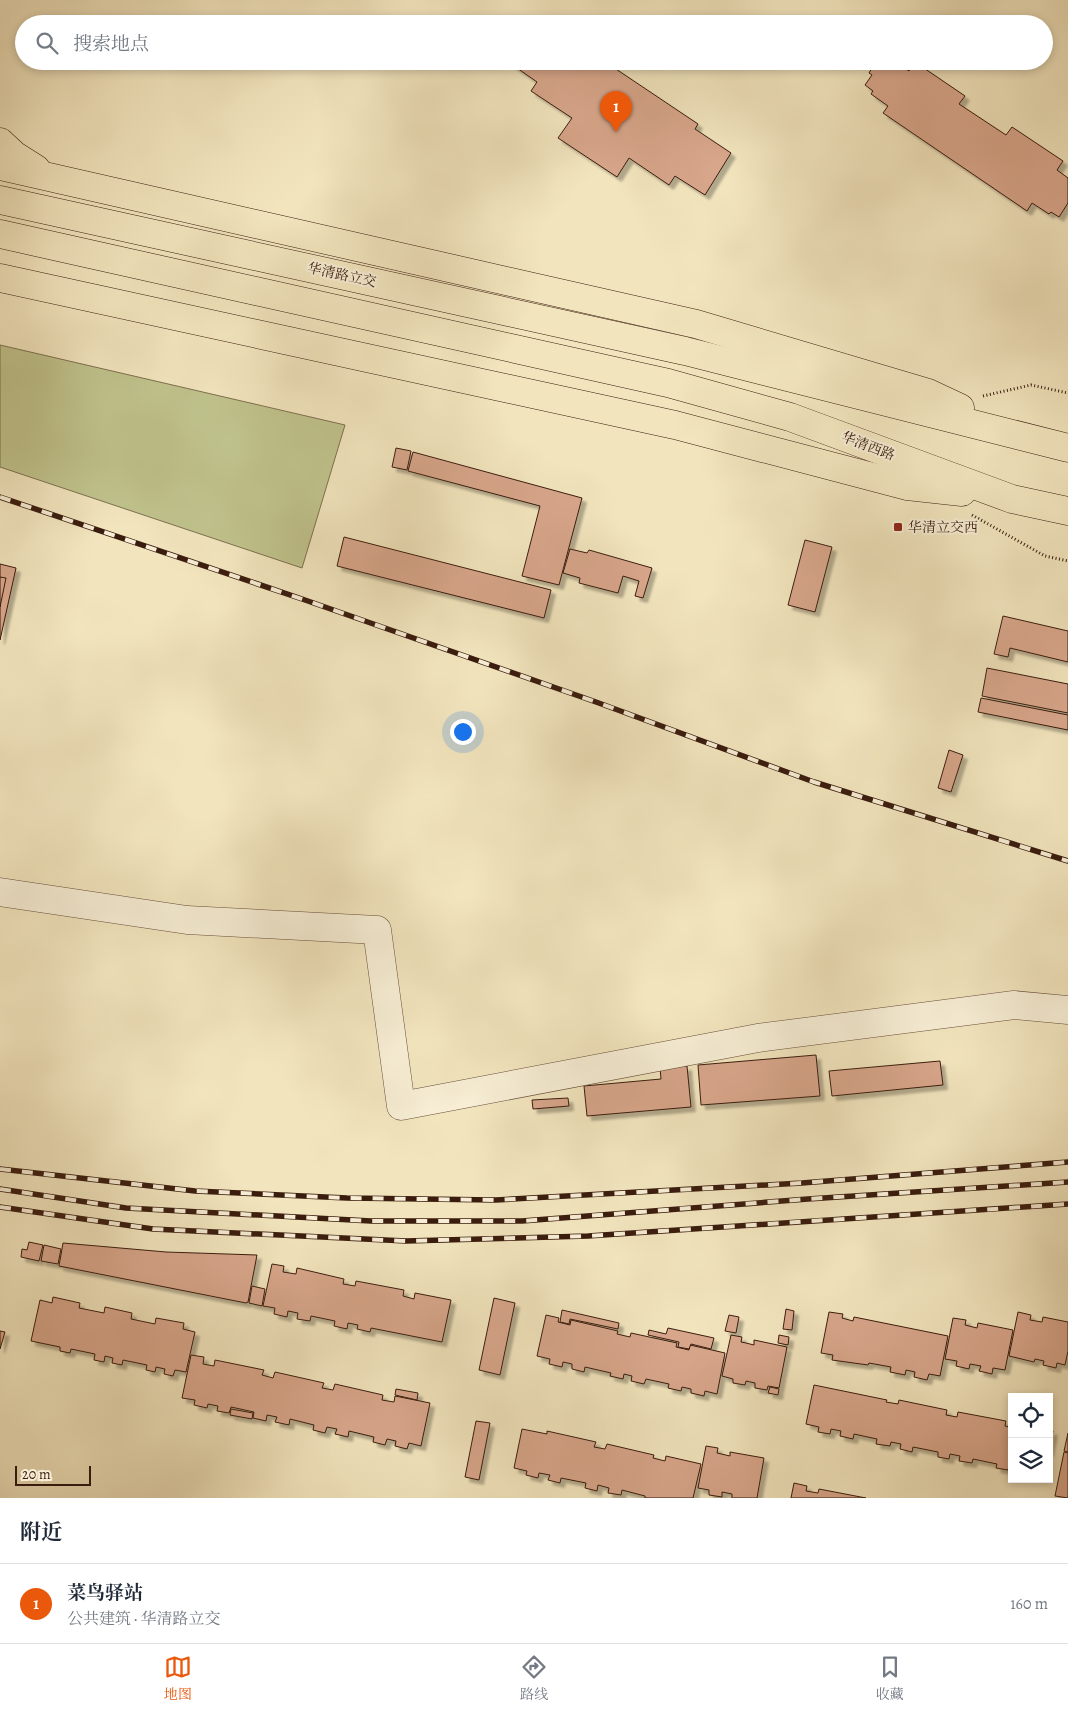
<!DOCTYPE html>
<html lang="zh">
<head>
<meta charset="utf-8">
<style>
  body { margin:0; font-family:Alegreya,"Noto Serif SC",serif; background:#f2f2f3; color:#1f2937 }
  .controls { position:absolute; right:15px; bottom:15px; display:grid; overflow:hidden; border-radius:0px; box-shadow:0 2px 8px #0003 }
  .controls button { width:45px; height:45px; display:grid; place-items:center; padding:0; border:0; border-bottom:1px solid #e0e1e3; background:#fff; color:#1f2937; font:25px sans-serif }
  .scale { position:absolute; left:15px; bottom:12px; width:76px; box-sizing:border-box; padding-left:5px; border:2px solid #3a1c0e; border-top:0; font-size:14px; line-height:18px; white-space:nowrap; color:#3a1c0e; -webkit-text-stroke:4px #f7eed5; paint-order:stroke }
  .you { position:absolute; left:462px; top:731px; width:18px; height:18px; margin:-12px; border:4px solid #fff; border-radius:50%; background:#1a73e8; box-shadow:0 0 0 8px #1a73e833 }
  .badge { display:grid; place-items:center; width:32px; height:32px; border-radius:50%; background:#ea580c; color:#fff; font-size:16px; font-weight:700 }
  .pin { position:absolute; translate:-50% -41px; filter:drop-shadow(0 1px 2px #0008) }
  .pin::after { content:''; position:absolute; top:26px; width:18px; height:15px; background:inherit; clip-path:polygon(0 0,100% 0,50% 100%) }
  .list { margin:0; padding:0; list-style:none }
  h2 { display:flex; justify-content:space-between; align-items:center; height:65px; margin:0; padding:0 20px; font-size:21px }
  h2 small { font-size:16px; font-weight:400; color:#747a83 }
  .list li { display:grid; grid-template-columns:32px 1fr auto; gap:15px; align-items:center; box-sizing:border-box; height:80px; padding:0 20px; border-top:1px solid #e0e1e3 }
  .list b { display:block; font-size:19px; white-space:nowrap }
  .list p { margin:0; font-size:16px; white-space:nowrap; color:#747a83 }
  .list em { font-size:16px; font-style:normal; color:#747a83 }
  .icon { flex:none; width:28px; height:28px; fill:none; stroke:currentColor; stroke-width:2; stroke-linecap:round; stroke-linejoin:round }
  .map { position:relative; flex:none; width:1068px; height:1498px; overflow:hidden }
  .search { position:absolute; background:#fff; box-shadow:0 2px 8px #0003; left:15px; right:15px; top:15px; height:55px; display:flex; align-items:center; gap:12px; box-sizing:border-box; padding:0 18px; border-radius:28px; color:#747a83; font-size:19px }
  .sheet { height:145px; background:#fff }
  nav { display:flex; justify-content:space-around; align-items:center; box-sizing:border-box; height:70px; border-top:1px solid #e0e1e3; background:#fff; font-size:14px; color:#747a83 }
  nav a { display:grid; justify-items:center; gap:2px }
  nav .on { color:#ea580c }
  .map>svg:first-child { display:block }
  .green { fill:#c0c38d; stroke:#7d704e }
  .building { fill:#d8a68b; stroke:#3a1c0e; filter:url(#shadow) }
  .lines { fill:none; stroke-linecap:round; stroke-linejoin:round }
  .minor-casing { stroke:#684e3a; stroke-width:29 }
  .major-casing { stroke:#3a1c0e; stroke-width:29 }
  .path { stroke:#3a1c0e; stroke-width:3; stroke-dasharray:1 2.5; stroke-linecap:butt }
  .minor { stroke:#f7eed5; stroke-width:28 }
  .major { stroke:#f2e5be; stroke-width:28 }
  .rail-casing { stroke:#3a1c0e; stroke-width:5.5 }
  .rail { stroke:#f7eed5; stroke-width:4; stroke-dasharray:11; stroke-linecap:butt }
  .poi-dot { fill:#8f2418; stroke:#f7eed5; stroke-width:2 }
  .labels { text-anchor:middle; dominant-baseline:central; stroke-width:4; stroke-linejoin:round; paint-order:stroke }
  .street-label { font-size:14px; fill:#3a1c0e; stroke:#f7eed5 }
  .poi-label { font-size:14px; fill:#3a1c0e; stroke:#f7eed5; text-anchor:start }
</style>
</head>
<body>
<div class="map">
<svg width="1068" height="1498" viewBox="0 0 1068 1498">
  <defs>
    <filter id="shadow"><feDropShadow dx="4.5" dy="4.5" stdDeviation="1" flood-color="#0004"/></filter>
  </defs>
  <rect width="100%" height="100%" fill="#f2e5be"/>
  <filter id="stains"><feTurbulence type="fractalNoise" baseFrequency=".004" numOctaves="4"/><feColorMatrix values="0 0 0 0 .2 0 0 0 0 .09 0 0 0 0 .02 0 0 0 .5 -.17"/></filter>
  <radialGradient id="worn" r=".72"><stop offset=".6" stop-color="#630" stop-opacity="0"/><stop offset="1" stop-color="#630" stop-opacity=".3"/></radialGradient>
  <polygon class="green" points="0,345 345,425 302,568 0,467"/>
  <g class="building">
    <polygon points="507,61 604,61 698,124 695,129 731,153 705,195 675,176 669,185 629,158 617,177 558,138 572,118 531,91 537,82"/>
    <polygon points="876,61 880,63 882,61 895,61 909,71 915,62 965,96 959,104 1006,135 1012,127 1063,161 1057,170 1068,178 1068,203 1059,217 1051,212 1049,214 1032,203 1027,211 883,113 888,106 871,94 873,91 865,85 872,75 869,73"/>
    <polygon points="396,448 411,451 407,470 392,467"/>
    <polygon points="413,452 582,498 559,585 522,576 540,506 408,471"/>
    <polygon points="344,537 551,590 544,618 337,566"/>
    <polygon points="805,540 832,547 815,612 788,605"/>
    <polygon points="570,549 587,553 589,550 652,568 643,598 635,596 639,581 623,576 618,593 579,583 580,578 563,573"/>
    <polygon points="0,564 16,568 0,640"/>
    <polygon points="0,577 6,578 0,607"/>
    <polygon points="1003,616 1068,631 1068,662 1010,648 1008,657 994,654"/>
    <polygon points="987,668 1068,684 1068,713 982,696"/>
    <polygon points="981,698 1068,715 1068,730 978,712"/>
    <polygon points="949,750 963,755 951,792 938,788"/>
    <polygon points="816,1055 820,1096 701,1105 698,1065"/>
    <polygon points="940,1061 943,1085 832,1096 829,1071"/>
    <polygon points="687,1066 691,1107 587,1116 584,1086 661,1079 660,1068"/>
    <polygon points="568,1098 569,1106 533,1109 532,1100"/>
    <polygon points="29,1242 43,1245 39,1261 21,1257 22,1249 27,1250"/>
    <polygon points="63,1243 166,1252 257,1255 248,1302 246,1303 59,1266"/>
    <polygon points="44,1245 61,1249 58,1264 41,1261"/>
    <polygon points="272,1264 284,1266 283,1272 296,1274 297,1268 344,1279 343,1284 355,1286 356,1281 404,1290 403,1296 414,1299 415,1293 451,1300 442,1342 371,1328 370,1332 357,1329 358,1325 348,1323 347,1329 334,1326 335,1321 311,1316 310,1321 297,1319 298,1313 288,1311 287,1317 274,1314 275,1308 263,1306"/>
    <polygon points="252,1286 265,1289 262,1306 249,1303"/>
    <polygon points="53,1297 80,1303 79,1308 104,1313 105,1307 132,1313 131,1319 155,1324 156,1318 184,1323 183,1329 195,1332 186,1372 175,1370 173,1376 164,1374 165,1369 156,1367 155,1372 146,1370 147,1365 123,1360 122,1365 112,1363 113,1358 105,1356 104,1362 94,1360 95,1354 71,1349 70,1353 60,1351 60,1347 31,1341 40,1300 52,1303"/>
    <polygon points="494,1298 515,1303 500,1375 479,1370"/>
    <polygon points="786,1309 794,1311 792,1330 783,1329"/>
    <polygon points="562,1310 619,1323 618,1329 570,1319 569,1324 560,1322"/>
    <polygon points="829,1312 843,1314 842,1318 853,1321 854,1317 948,1336 940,1376 929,1374 927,1380 914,1377 915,1372 906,1370 905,1375 890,1372 891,1367 869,1363 868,1365 832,1360 833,1355 821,1353"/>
    <polygon points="1018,1312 1031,1315 1030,1320 1042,1322 1043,1317 1068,1322 1068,1351 1065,1365 1057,1363 1056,1368 1043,1365 1044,1361 1035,1359 1034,1362 1009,1356"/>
    <polygon points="546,1315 559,1318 558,1322 570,1325 571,1320 618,1331 617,1334 630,1337 631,1333 677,1343 676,1347 689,1350 690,1345 725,1353 717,1394 705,1391 704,1396 691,1393 691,1389 682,1387 681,1391 668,1388 669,1384 646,1379 644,1384 631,1381 632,1376 624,1374 623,1379 610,1376 611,1373 585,1367 584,1372 572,1369 572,1364 563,1362 562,1367 549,1364 550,1359 537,1356"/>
    <polygon points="729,1315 739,1317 736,1333 725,1331"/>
    <polygon points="953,1318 966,1320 965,1325 977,1328 978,1323 1013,1330 1005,1370 993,1368 992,1374 979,1371 981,1366 970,1364 969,1369 956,1366 957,1361 945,1359"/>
    <polygon points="668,1328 714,1338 711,1349 691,1344 689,1349 678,1347 679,1342 648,1335 649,1330 666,1334"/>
    <polygon points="0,1331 5,1332 0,1349"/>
    <polygon points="731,1335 742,1337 741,1342 746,1343 754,1345 754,1340 787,1347 779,1388 768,1386 767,1390 755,1388 755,1383 746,1381 745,1385 733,1383 733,1379 722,1376"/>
    <polygon points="779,1335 789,1337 788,1345 778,1343"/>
    <polygon points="191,1355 204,1357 203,1364 214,1366 215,1360 264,1370 262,1375 273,1378 275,1372 324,1383 322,1388 333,1390 335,1384 383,1395 382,1400 394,1402 395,1396 430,1403 421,1446 409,1443 407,1449 395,1446 396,1441 387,1439 385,1445 373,1442 374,1437 349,1431 348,1437 335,1434 337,1429 327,1427 325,1433 313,1430 314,1425 290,1419 289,1425 275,1422 277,1417 267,1415 266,1421 253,1418 254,1412 231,1407 229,1413 217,1411 218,1406 208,1404 207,1408 194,1405 195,1400 182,1398"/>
    <polygon points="814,1385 887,1400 886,1402 898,1404 899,1400 947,1410 946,1415 957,1417 958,1412 1006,1421 1005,1426 1012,1428 1012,1467 1009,1466 1008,1470 996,1468 997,1464 973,1459 972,1463 959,1461 960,1456 950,1454 949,1459 938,1457 938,1452 913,1447 912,1452 900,1449 901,1444 891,1442 890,1446 876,1444 877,1439 854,1434 853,1439 840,1436 841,1431 831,1429 830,1434 818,1432 819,1427 806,1424"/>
    <polygon points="770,1387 779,1389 778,1395 768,1393"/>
    <polygon points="396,1389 418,1393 417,1400 395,1395"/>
    <polygon points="231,1409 253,1413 252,1419 230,1415"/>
    <polygon points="476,1421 490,1423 479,1480 465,1477"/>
    <polygon points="522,1429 547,1434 547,1431 596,1442 594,1447 605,1449 607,1444 654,1455 653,1458 665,1461 666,1456 701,1464 693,1498 645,1498 645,1496 622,1490 621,1495 608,1493 609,1488 598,1485 597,1491 585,1488 586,1483 561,1478 560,1483 548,1480 550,1475 539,1473 538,1478 526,1475 527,1471 514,1468"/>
    <polygon points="1049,1431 1053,1431 1049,1452"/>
    <polygon points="1068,1433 1068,1452 1064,1451"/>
    <polygon points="706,1446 718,1448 717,1453 730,1456 730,1452 764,1458 757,1498 732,1498 732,1494 722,1492 722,1497 709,1495 709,1490 698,1488"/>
    <polygon points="1064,1452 1068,1453 1068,1498 1055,1496"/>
    <polygon points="794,1483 807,1486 806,1491 818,1493 819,1489 866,1498 791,1498"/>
  </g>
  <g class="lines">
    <g class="minor-casing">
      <polyline id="minor" points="0,892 187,920 377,930 401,1106 758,1038 1014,1005 1068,1010"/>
    </g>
    <g class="major-casing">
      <g id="major">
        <polyline points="0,142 14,155 36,169"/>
        <polyline points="0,166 696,324 928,393 960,408"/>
        <polyline points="0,200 685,351 1068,448"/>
        <polyline points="0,234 668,383 790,417 1012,499 1068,511"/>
        <polyline points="0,278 675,425 907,486 962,492"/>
      </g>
    </g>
    <g class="path">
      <polyline points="983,396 1031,385 1068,393"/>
      <polyline points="972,515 1045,556 1068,561"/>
    </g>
    <use href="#minor" class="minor"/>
    <use href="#major" class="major"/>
    <g class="rail-casing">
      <g id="rail">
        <polyline points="0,497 305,600 596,702 814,782 1068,861"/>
        <polyline points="0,1169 195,1191 347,1198 496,1200 802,1183 1068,1162"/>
        <polyline points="0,1189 126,1208 371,1221 522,1221 808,1199 1068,1182"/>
        <polyline points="0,1207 153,1229 406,1241 588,1236 1068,1204"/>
      </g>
    </g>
    <use href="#rail" class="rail"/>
  </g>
  <rect class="poi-dot" x="893" y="522" width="10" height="10" rx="2.5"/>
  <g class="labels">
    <g class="street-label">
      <text transform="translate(342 275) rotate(12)">华清路立交</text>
      <text transform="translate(868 446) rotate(21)">华清西路</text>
    </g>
    <g class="poi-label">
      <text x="908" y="527">华清立交西</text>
    </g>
  </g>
  <rect width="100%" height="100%" filter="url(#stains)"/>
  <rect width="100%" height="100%" fill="url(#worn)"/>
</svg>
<div class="controls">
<button><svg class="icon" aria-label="locate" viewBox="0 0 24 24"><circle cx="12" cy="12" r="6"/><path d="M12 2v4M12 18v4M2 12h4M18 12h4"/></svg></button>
<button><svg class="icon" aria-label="layers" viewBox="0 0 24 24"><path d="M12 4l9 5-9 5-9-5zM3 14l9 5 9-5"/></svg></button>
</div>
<div class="scale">20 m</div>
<div class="you"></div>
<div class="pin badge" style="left:616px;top:132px">1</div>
<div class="search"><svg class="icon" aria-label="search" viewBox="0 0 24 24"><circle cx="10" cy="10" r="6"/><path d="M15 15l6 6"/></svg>搜索地点</div>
</div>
<section class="sheet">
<h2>附近<small></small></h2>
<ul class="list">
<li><span class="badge">1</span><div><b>菜鸟驿站</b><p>公共建筑 · 华清路立交</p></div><em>160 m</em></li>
</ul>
</section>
<nav>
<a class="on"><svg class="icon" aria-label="map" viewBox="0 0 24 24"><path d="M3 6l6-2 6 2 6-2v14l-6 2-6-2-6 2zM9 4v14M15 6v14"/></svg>地图</a>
<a><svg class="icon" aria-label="directions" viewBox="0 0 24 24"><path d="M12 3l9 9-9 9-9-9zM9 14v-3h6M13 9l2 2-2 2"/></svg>路线</a>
<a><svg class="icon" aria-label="saved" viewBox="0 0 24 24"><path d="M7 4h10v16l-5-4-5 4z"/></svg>收藏</a>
</nav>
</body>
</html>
